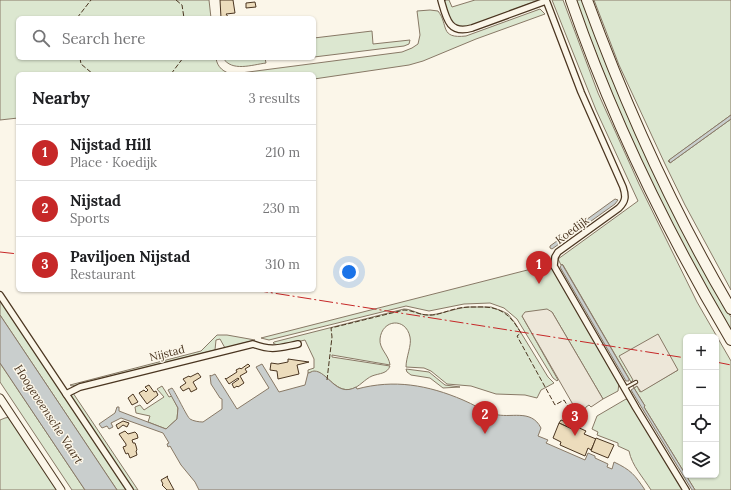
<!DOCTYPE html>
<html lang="en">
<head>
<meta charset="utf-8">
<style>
  body { margin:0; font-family:Lora,serif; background:#f6f6f6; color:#202124 }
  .controls { position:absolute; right:12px; bottom:12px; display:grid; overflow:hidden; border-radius:6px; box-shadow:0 1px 3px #0004 }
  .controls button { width:36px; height:36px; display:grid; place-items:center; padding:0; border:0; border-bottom:1px solid #e0e0e0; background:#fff; color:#202124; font:20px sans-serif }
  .you { position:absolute; left:349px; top:272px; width:14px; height:14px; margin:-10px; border:3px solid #fff; border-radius:50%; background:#1a73e8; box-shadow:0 0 0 6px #1a73e833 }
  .badge { display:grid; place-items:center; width:26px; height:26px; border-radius:50%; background:#c62828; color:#fff; font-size:13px; font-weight:700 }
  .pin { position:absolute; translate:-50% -33px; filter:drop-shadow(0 1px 2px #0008) }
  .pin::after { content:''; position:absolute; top:21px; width:14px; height:12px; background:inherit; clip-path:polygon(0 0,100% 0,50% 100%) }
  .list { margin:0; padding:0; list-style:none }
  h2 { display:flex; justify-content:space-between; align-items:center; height:52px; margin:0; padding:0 16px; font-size:17px }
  h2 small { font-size:13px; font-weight:400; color:#757577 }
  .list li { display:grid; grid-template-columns:26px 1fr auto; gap:12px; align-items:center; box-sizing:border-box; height:56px; padding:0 16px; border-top:1px solid #e0e0e0 }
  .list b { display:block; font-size:15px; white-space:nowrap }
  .list p { margin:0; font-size:13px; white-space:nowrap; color:#757577 }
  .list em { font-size:13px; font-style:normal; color:#757577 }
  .icon { flex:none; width:22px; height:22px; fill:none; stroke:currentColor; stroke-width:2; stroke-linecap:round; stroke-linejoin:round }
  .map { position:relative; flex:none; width:731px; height:490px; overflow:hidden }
  .search { position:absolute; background:#fff; box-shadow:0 1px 3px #0004; left:16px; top:16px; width:300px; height:44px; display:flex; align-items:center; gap:10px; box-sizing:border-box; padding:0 14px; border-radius:6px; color:#757577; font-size:15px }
  .panel { position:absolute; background:#fff; box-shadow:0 1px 3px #0004; left:16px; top:72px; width:300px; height:220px; border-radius:6px }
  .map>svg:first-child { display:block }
  .green { fill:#dce7d0; stroke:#887966; fill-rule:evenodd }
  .parking { fill:#ede7d9; stroke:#887966 }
  .water { fill:#c9cecd; stroke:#887966 }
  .building { fill:#ecdcbc; stroke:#4a3520 }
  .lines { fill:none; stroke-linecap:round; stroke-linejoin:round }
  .service-casing { stroke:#4a3520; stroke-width:4.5 }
  .minor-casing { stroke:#4a3520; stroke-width:8 }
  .tertiary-casing { stroke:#4a3520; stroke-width:9 }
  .motorway-casing { stroke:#4a3520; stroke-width:12 }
  .service { stroke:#fbf6e9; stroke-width:2.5 }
  .minor { stroke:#fbf6e9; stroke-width:5.5 }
  .tertiary { stroke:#fbf6e9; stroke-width:7 }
  .motorway { stroke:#fbf6e9; stroke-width:10 }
  .fence { stroke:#4a3520; stroke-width:1; stroke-dasharray:5 2; stroke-linecap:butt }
  .power { stroke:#c62828; stroke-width:1; stroke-dasharray:14 3 2 3; stroke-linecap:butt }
  .labels { text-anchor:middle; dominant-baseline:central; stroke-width:3; stroke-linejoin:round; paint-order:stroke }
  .street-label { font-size:11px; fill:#4a3520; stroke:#fbf6e9 }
  .water-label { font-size:12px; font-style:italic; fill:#4a3520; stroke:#fbf6e9 }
</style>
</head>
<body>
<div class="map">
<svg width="731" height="490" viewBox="0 0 731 490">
  <rect width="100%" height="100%" fill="#fbf6e9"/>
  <g class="green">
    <path d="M 0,0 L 209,0 L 211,18 L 18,18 L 18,58 L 216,58 C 217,67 224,73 233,74 L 402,52 L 412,48 L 418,44 L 420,35 L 417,11 L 430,10 L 438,11 C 449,25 439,39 466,36 L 540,9 L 545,14 L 476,39 L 423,61 L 409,65 L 314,79 L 314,74 L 18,74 L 18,118 L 0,120 Z"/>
    <polygon points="446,0 449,0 452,7 475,0 539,0 467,27 457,27 451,21 444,2"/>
    <path d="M 552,0 L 563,0 L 598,93 L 639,184 L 697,302 L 731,361 L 731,490 L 695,490 L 644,407 L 645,406 L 634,388 L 637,386 L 640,392 L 678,370 L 631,382 L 563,265 L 561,265 L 558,259 L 638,201 L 596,110 ZM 686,337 L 716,337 L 716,475 L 686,475 Z"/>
    <path d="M 575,0 L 583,0 L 718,296 L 731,317 L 731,331 C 701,280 672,228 647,175 C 621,118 598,59 575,0 Z"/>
    <polygon points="594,0 731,0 731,115 668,161 670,163 731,119 731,290 685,205 665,164 619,65"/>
    <polygon points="372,31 373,44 410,40 409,44 404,46 314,57 314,38"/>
    <path d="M 223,58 L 265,58 L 266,63 C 251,65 232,72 223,58 Z"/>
    <polygon points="551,264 554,272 619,383 618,391 603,399 552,312 522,316 558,380 557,381 553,378 517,319 504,308 490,303 464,304 429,311 406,306 269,340 261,338"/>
    <polygon points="0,299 128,490 117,490 0,315"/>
    <path d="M 468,307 L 491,307 L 502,311 L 508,314 L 515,323 L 548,377 L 554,383 L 541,390 L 537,398 L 525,395 L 496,394 L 471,386 L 447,384 L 431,371 L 424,368 L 406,367 C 406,357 412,345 410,337 C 406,317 382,319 380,339 C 379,349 389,355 390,365 L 332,355 L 332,357 L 390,366 C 387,374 380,373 372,376 C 365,379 359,387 352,389 C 333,394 327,367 308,373 L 308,370 L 314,368 L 314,359 L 305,340 C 295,342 281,349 273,343 L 274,342 L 404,309 C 412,309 419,315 428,315 C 439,315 456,308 468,307 Z"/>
    <polygon points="217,335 227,335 255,340 225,348 220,339 216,340 215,350 72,386 70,385 201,351"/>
    <polygon points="0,363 85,490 72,490 0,382"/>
    <polygon points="406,369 429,372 445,385 460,387 443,388 430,378 411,375 407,372"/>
    <polygon points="162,386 169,397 172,396 178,408 177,419 166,429 148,422 150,416 136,413 135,407 140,405 144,410 164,397 157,389"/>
    <polygon points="73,393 138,490 132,490 70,397"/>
    <path d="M 626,399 L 630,402 L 684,490 L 651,490 C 643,477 632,466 629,451 L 618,446 L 618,443 L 597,435 L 598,432 L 592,429 L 597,416 Z"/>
    <polygon points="10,417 59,490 0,490 0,420 5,418"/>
  </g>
  <g class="parking">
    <polygon points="547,309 552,312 603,399 591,407 589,405 586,407 583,413 579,415 522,316 525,312"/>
    <polygon points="658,334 678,370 641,392 637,386 634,388 631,382 633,380 619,356"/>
  </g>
  <g class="water">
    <polygon points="731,115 731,119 670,163 669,160"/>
    <polygon points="615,199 618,200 615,204 552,249 550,248 550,246"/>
    <polygon points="562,264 629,379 629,381 626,381 560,267"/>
    <polygon points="0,315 117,490 85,490 0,363"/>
    <path d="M 262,364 L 279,392 L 305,385 L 308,373 C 310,373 312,371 314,371 C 328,371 336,398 356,387 L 357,389 C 394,379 428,385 463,400 C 473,404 483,411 494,414 C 510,419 531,408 541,428 L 538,436 L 548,440 L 546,443 L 585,460 L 588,453 L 595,456 L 595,458 L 608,464 L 607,467 L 612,469 L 614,462 C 631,470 635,475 645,490 L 199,490 L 195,482 L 181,465 L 170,446 L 168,447 L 167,444 L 169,443 L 163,433 L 121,418 L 111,423 L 113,427 L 109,429 L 107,426 L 102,428 L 99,424 L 115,413 L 117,407 L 119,407 L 119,411 L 166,429 L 177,419 L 178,408 L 168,390 L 172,388 C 176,393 187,417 190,419 C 193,421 199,422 203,422 L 222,409 L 222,399 L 220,398 L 211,384 L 210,375 L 211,376 L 215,374 L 237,409 L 269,388 L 256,367 Z"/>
    <polygon points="634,388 645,406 644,407 695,490 692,490 631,390"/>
  </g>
  <g class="building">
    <polygon points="220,0 233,0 235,13 226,14 229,18 221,18"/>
    <polygon points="255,2 256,7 246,8 246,3"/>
    <polygon points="288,359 309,362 297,365 299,374 278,379 277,371 270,370 271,363 278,364 288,362"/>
    <polygon points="248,364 250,366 245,369 247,372 240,376 244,383 238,387 237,386 234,388 232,384 239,379 238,378 229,384 225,378 226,379 237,372 236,370 240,368 241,369"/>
    <polygon points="198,373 201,377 193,382 197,389 191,392 189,388 183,391 180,387 186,383 183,379 189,376 190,377"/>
    <polygon points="149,385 154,392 156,391 158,395 147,404 139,393 144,390 146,392 148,390 145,387"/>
    <polygon points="133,394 138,402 132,405 128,398"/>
    <polygon points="561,420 573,425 572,429 559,423"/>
    <polygon points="123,421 129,423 127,427 123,425 118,429 116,425"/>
    <polygon points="559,423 572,429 573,425 586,431 584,434 596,439 591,450 588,448 585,456 560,445 561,442 553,438"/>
    <polygon points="125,431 128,434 135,432 137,434 138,438 132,440 133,443 135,443 136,446 137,450 136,451 137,455 130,458 128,453 126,454 125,452 123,447 126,446 126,444 119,434"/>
    <polygon points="596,438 614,445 608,458 591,451"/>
    <polygon points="168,476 167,477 174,490 167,490 162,485 163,484 161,480"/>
  </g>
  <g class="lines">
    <g class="service-casing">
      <polyline id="service" points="625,388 636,382"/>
    </g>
    <g class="minor-casing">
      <g id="minor">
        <path d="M 441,0 C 446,18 449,35 472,28 L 546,1"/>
        <path d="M 546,0 L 581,92 L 623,187 C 626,196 626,201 619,208 L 558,252 L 555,257 L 554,266 L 636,408 L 686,490"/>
        <polyline points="0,295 130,490"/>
        <path d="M 66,394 L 80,387 L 253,344 C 272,351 278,348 298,344"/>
      </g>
    </g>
    <g class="tertiary-casing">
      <polyline id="tertiary" points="0,398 61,490"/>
    </g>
    <g class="motorway-casing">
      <g id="motorway">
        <path d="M 571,0 C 612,119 667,232 731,340"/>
        <path d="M 587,0 C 626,107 673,211 731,309"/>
      </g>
    </g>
    <use href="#service" class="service"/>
    <use href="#minor" class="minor"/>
    <use href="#tertiary" class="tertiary"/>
    <use href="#motorway" class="motorway"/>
    <g class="fence">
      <polyline points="176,0 182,5 184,18"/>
      <polyline points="77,18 91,0"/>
      <polyline points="80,58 81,64 93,74"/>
      <polyline points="171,74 183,58"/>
      <path d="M 327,380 L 332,337 L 331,328 L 404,310 C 412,310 419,315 428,315 C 437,316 446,311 455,309 C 462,307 469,307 476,307 C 500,306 509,313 521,333 L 517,336 L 555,405 L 564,400 L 572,413"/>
    </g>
    <g class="power">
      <polyline points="0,252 18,254"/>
      <polyline points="254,290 686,358"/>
      <polyline points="716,362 731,365"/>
    </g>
  </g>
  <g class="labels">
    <g class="street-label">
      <text transform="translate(572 230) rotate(-36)">Koedijk</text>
      <text transform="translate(167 353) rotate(-14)">Nijstad</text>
    </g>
    <g class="water-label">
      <text transform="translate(49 414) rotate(57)">Hoogeveensche Vaart</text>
    </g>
  </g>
</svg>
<div class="controls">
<button>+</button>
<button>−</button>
<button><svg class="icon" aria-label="locate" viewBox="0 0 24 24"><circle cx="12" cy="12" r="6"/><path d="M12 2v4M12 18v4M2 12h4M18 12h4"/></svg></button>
<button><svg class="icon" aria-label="layers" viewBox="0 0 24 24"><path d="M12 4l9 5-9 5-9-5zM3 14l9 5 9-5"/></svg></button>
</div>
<div class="you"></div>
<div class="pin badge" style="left:539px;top:284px">1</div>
<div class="pin badge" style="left:485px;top:434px">2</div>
<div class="pin badge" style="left:575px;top:436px">3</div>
<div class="search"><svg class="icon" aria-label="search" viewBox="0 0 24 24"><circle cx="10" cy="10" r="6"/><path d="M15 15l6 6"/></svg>Search here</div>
<section class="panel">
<h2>Nearby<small>3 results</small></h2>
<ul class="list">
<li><span class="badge">1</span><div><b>Nijstad Hill</b><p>Place · Koedijk</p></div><em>210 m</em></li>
<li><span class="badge">2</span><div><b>Nijstad</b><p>Sports</p></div><em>230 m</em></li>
<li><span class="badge">3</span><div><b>Paviljoen Nijstad</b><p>Restaurant</p></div><em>310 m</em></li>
</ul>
</section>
</div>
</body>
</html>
